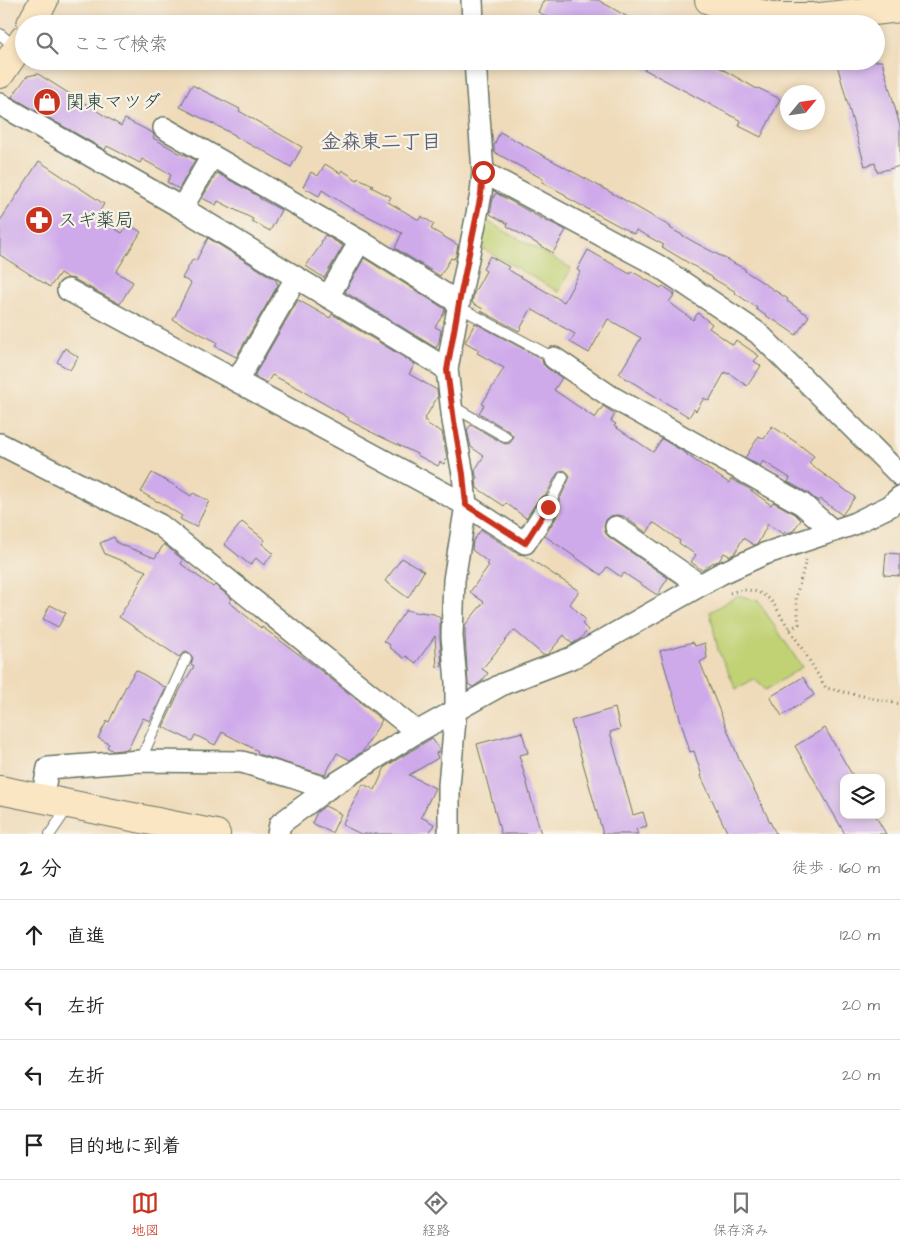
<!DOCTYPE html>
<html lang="ja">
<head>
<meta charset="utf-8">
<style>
  body { margin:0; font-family:"Architects Daughter","Klee One",sans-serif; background:#f6f6f6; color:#202124 }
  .controls { position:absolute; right:15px; bottom:15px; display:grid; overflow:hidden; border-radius:10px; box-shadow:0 2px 8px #0003 }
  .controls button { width:45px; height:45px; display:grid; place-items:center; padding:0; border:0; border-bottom:1px solid #e0e0e0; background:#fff; color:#202124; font:25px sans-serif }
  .compass { position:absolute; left:780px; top:85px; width:45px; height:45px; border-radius:50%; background:#fff; box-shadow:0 2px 8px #0003; rotate:61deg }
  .stop { position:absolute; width:15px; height:15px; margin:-11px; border:4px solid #c8321e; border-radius:50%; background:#fff }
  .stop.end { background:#c8321e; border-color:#fff; box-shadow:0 1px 5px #0008 }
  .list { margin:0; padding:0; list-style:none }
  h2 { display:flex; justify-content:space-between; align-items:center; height:65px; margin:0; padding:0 20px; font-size:21px }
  h2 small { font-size:16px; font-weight:400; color:#757577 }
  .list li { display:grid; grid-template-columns:32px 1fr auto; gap:15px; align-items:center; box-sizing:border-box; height:70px; padding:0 20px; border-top:1px solid #e0e0e0 }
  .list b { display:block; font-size:19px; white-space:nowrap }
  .list em { font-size:16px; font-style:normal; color:#757577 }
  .icon { flex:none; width:28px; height:28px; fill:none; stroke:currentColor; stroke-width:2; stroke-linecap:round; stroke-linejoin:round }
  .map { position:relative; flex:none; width:900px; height:834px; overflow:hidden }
  .search { position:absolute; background:#fff; box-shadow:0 2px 8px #0003; left:15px; right:15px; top:15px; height:55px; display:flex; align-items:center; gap:12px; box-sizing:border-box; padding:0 18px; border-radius:28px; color:#757577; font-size:19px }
  .sheet { height:345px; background:#fff }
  nav { display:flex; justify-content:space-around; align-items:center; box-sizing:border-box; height:70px; border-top:1px solid #e0e0e0; background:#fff; font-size:14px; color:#757577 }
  nav a { display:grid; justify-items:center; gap:2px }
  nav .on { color:#c8321e }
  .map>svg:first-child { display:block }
  .green { fill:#c1d275; stroke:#708854 }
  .building { fill:#cfaaeb }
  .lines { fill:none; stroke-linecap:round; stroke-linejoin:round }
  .lane-casing { stroke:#687463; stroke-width:12 }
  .street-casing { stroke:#687463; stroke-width:24 }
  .secondary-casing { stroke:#687463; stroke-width:30 }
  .path { stroke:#687463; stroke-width:3; stroke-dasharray:1 4; stroke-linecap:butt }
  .lane { stroke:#fff; stroke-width:10 }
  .street { stroke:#fff; stroke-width:21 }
  .secondary { stroke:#fbe6c4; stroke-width:28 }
  .route { stroke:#c8321e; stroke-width:6 }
  .labels { text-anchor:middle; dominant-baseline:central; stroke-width:4.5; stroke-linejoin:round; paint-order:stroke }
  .poi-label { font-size:19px; fill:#1f3d34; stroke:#f7f3e8; text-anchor:start }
  .neighbourhood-label { font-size:20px; font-weight:bold; fill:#5d6374; stroke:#f7f3e8 }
</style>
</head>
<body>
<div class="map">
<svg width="900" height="834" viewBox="0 0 900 834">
  <rect width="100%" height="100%" fill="#f7f3e8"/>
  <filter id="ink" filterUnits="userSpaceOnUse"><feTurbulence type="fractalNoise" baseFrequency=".02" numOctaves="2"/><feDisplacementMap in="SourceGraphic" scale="10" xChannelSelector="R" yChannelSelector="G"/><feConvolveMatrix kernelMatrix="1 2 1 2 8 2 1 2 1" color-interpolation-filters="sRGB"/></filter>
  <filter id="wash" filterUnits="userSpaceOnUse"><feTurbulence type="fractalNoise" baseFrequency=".0096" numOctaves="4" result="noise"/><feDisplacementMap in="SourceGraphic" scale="20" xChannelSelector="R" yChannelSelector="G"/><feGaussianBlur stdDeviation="1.12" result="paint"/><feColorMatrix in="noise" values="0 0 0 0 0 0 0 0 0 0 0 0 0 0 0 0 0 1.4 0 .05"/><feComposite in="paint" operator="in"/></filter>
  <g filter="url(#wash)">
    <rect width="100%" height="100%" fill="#efdbba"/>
    <g class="green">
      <polygon points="485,220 571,268 559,292 480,247"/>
      <polygon points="738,595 758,601 802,667 766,690 754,679 736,689 718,650 710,612"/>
    </g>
    <g id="blocks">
      <g class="building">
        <polygon points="544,0 598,0 640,24 559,24 538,12"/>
        <polygon points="629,61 708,61 757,89 758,88 780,99 761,137 739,126 741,121"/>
        <polygon points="836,61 882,61 900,126 900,166 877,172 875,163 865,166"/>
        <polygon points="38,74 121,126 125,119 153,133 154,136 153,138 183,155 184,154 195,160 179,189 167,182 171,175 142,159 140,163 107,146 105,150 12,97 27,76"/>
        <polygon points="192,85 240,109 239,111 302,147 291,167 257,147 256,148 235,136 235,135 180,107"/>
        <polygon points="500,132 621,198 671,227 670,228 694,242 745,269 745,271 788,299 787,301 809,316 796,335 774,320 774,321 756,309 757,308 735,293 736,292 712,278 712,277 662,247 664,245 636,230 634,234 584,207 566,197 566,195 542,182 543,179 494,152 494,145"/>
        <polygon points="39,161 104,204 96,217 122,233 128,224 141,232 116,272 133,282 120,304 74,279 68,278 60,273 50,287 0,255 0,221"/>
        <polygon points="325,164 340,173 342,170 357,180 358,178 373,185 371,187 391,197 388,202 419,220 421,216 434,224 431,229 458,245 456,255 454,259 451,258 440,276 395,248 402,233 347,206 322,190 319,196 303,187 311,172 318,176"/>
        <polygon points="217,173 260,197 259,198 281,210 270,231 252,221 253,219 218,201 216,205 202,198"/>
        <polygon points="496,193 548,222 548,221 566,230 553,253 507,226 508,224 490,214 493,198"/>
        <polygon points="325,235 343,246 324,278 306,266 322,243 321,242"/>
        <polygon points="208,238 276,280 278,285 236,357 215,346 217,342 173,320 191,283 182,278 193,259 196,261"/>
        <polygon points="588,250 630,274 631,271 661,288 663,286 675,294 669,302 693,320 698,313 712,324 709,328 733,345 736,340 759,356 754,361 761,366 747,386 729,373 728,374 725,372 709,401 704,398 696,411 694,409 689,417 619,374 641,338 608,319 589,353 570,342 575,334 531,309 519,331 481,311 483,309 472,303 474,293 486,271 483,269 490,256 509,267 507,269 564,302 580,272 577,270"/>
        <polygon points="364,258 445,309 444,313 435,327 441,330 439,342 436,348 345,292"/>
        <polygon points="298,300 330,318 332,314 415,364 409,374 437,390 438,396 424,420 428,422 427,424 442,432 447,458 444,464 440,462 438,466 417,455 417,454 369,431 370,431 348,420 349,418 304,392 304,391 272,375 267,383 254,376"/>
        <polygon points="475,323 542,359 543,364 547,368 562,378 554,390 595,418 603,406 615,414 611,421 616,424 614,426 653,452 662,439 687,454 687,455 729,483 731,479 748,488 771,505 773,502 795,514 801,520 793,531 787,533 785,532 783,534 768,524 758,543 754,545 743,538 735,553 730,556 724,553 719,561 712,563 702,570 691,562 696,555 679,543 680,541 656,524 653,523 647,533 623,516 617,515 611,516 606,520 604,526 605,532 609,537 668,578 657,595 624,573 621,577 607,567 601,575 545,536 559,513 560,507 559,501 570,477 569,474 566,471 562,470 557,474 546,495 542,496 538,500 526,518 506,503 504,506 477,488 476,479 477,477 476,476 475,470 484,456 471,447 467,430 471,425 503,443 506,444 510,443 512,440 513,436 509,431 479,413 484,405 482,404 504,368 477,353 479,350 465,342"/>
        <polygon points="65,348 78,357 70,370 57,362"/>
        <polygon points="772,426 797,443 814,456 809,463 811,465 855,497 842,515 821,499 819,501 815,499 808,493 788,482 790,478 763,461 760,466 745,458 759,436 764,439"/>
        <polygon points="152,473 172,484 191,496 193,493 209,501 196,527 180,519 182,516 158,501 158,502 141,492"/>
        <polygon points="242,522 265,540 262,544 273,553 264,565 256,558 250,565 224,544"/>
        <polygon points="481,530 518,554 524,555 579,591 570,604 586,620 582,624 588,630 580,639 572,644 564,635 548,654 543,655 514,630 482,669 488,673 482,681 473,687 468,684 465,636 465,625 484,602 470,592 489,565 487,564 488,562 472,550 473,541"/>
        <polygon points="114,537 117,543 155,558 164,544 183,560 181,564 213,587 215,585 232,599 229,602 261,628 262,627 316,667 382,720 363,751 350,760 337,753 325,775 257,754 258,751 222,732 215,745 195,735 192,741 163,727 180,690 194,666 191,664 193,658 191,655 186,652 182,654 179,657 119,617 136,590 146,571 105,554 100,543"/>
        <polygon points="886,553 900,554 900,576 884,575"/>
        <polygon points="402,558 424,571 408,598 385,581"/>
        <polygon points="50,605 66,613 58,627 43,619"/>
        <polygon points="406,610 419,613 420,612 434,614 440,618 440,637 442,666 437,667 435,636 416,663 406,656 404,658 389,647 390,645 384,641"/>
        <polygon points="693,642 695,646 705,643 707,658 700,662 739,759 776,834 728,834 701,776 702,776 694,751 690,752 660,651"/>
        <polygon points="136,670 166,688 150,721 143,718 128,749 113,751 107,747 109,744 98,738 107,721 109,722 126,686"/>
        <polygon points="803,677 814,695 782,716 770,697"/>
        <polygon points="615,708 620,729 610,732 633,815 643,812 647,826 636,829 638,834 603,834 571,721"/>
        <polygon points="825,728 854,778 844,778 844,815 875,815 886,834 845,834 795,746"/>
        <polygon points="522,732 528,753 519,755 541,834 501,834 477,744"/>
        <polygon points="432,738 440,751 436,753 438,758 409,775 435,788 421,817 434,824 429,834 361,834 342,825 363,784 375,790 385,767"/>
        <polygon points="325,806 341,814 332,833 312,823 317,812"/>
      </g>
    </g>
  </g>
  <g filter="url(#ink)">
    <use href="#blocks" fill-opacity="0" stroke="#687463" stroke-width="1"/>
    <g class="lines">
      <g class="lane-casing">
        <g id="lane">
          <polyline points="0,34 16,48"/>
          <polyline points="459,307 554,358"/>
          <polyline points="452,406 506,437"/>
          <polyline points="548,507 563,477"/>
          <polyline points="140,761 186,659"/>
          <polyline points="50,834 69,806"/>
        </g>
      </g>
      <g class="street-casing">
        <g id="street">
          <polyline points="472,0 473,24"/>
          <polyline points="0,104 182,208 447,369"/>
          <polyline points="164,128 360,241 459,303"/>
          <polyline points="483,172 657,265 758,333 900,475"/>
          <polyline points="182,208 212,156"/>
          <polyline points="68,290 466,505 525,543 548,507"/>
          <polyline points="328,297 360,241"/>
          <polyline points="554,358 610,396 802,504 833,531"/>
          <polyline points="237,381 296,278"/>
          <polyline points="0,444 160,525 417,732 327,789 280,824 278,834"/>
          <polyline points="616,527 700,585"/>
          <polyline points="417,732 503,684 574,657 720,574 764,554 851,525 890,506 900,497"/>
          <polyline points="42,799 48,768 140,761 242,762 292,777 327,789"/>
          <polyline points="449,834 449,785 456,709 456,682 452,636 454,580 466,505 463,474 453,421 447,369 459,303 481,194 483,172 475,61"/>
        </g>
      </g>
      <g class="secondary-casing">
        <g id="secondary">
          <polyline points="709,0 737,9 778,17 820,17 900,8"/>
          <polyline points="31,24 44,0"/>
          <polyline points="0,74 24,39"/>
          <polyline points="0,790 216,834"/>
        </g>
      </g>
      <g class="path">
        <path d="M 730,593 C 743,588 759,589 770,600 C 775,604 779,613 783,619 C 798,641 812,665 826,688 L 900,704"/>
        <polyline points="790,629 799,624 796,597 806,560"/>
      </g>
      <use href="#lane" class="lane"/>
      <use href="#street" class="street"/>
      <use href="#secondary" class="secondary"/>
    </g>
  </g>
  <g class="lines" filter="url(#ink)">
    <polyline class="route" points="483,172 481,194 459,303 447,370 454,421 463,474 466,505 525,543 548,507"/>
  </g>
  <defs>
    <g id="shop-disc" transform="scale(1.4375)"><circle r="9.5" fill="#c8321e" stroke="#f7f3e8"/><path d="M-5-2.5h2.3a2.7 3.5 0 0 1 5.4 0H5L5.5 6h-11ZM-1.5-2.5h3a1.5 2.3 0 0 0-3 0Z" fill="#fff"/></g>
    <g id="pharmacy-disc" transform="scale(1.4375)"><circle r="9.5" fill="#c8321e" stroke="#f7f3e8"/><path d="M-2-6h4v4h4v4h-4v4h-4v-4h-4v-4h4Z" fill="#fff"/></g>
  </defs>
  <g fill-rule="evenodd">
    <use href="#shop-disc" x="47" y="102"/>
    <use href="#pharmacy-disc" x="39" y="220"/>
  </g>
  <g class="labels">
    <g class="poi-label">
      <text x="66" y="102">関東マツダ</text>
      <text x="58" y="220">スギ薬局</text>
    </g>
    <g class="neighbourhood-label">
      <text x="381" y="142">金森東二丁目</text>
    </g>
  </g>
</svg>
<div class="controls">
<button><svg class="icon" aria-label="layers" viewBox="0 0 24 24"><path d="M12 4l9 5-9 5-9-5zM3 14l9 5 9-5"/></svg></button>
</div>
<svg class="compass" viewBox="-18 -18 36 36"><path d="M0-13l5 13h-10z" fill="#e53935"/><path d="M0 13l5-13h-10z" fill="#757577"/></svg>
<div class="stop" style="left:483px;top:172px"></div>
<div class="stop end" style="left:548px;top:507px"></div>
<div class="search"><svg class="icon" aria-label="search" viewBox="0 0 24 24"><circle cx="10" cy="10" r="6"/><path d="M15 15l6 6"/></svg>ここで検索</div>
</div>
<section class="sheet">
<h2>2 分<small>徒歩 · 160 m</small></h2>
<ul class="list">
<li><svg class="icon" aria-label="ahead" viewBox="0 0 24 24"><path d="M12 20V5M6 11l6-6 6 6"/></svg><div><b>直進</b></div><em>120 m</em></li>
<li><svg class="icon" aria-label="left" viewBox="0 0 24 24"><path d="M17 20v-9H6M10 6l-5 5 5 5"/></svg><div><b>左折</b></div><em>20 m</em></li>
<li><svg class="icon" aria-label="left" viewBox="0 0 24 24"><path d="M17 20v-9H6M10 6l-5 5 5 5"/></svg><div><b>左折</b></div><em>20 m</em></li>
<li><svg class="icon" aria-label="arrive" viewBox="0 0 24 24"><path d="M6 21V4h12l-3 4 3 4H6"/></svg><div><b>目的地に到着</b></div></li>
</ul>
</section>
<nav>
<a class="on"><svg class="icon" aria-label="map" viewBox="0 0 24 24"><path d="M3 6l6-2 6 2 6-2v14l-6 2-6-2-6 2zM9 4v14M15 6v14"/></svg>地図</a>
<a><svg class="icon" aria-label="directions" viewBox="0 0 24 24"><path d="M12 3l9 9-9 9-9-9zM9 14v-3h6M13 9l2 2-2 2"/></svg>経路</a>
<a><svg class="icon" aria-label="saved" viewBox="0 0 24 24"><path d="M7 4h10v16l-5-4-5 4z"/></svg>保存済み</a>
</nav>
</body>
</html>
